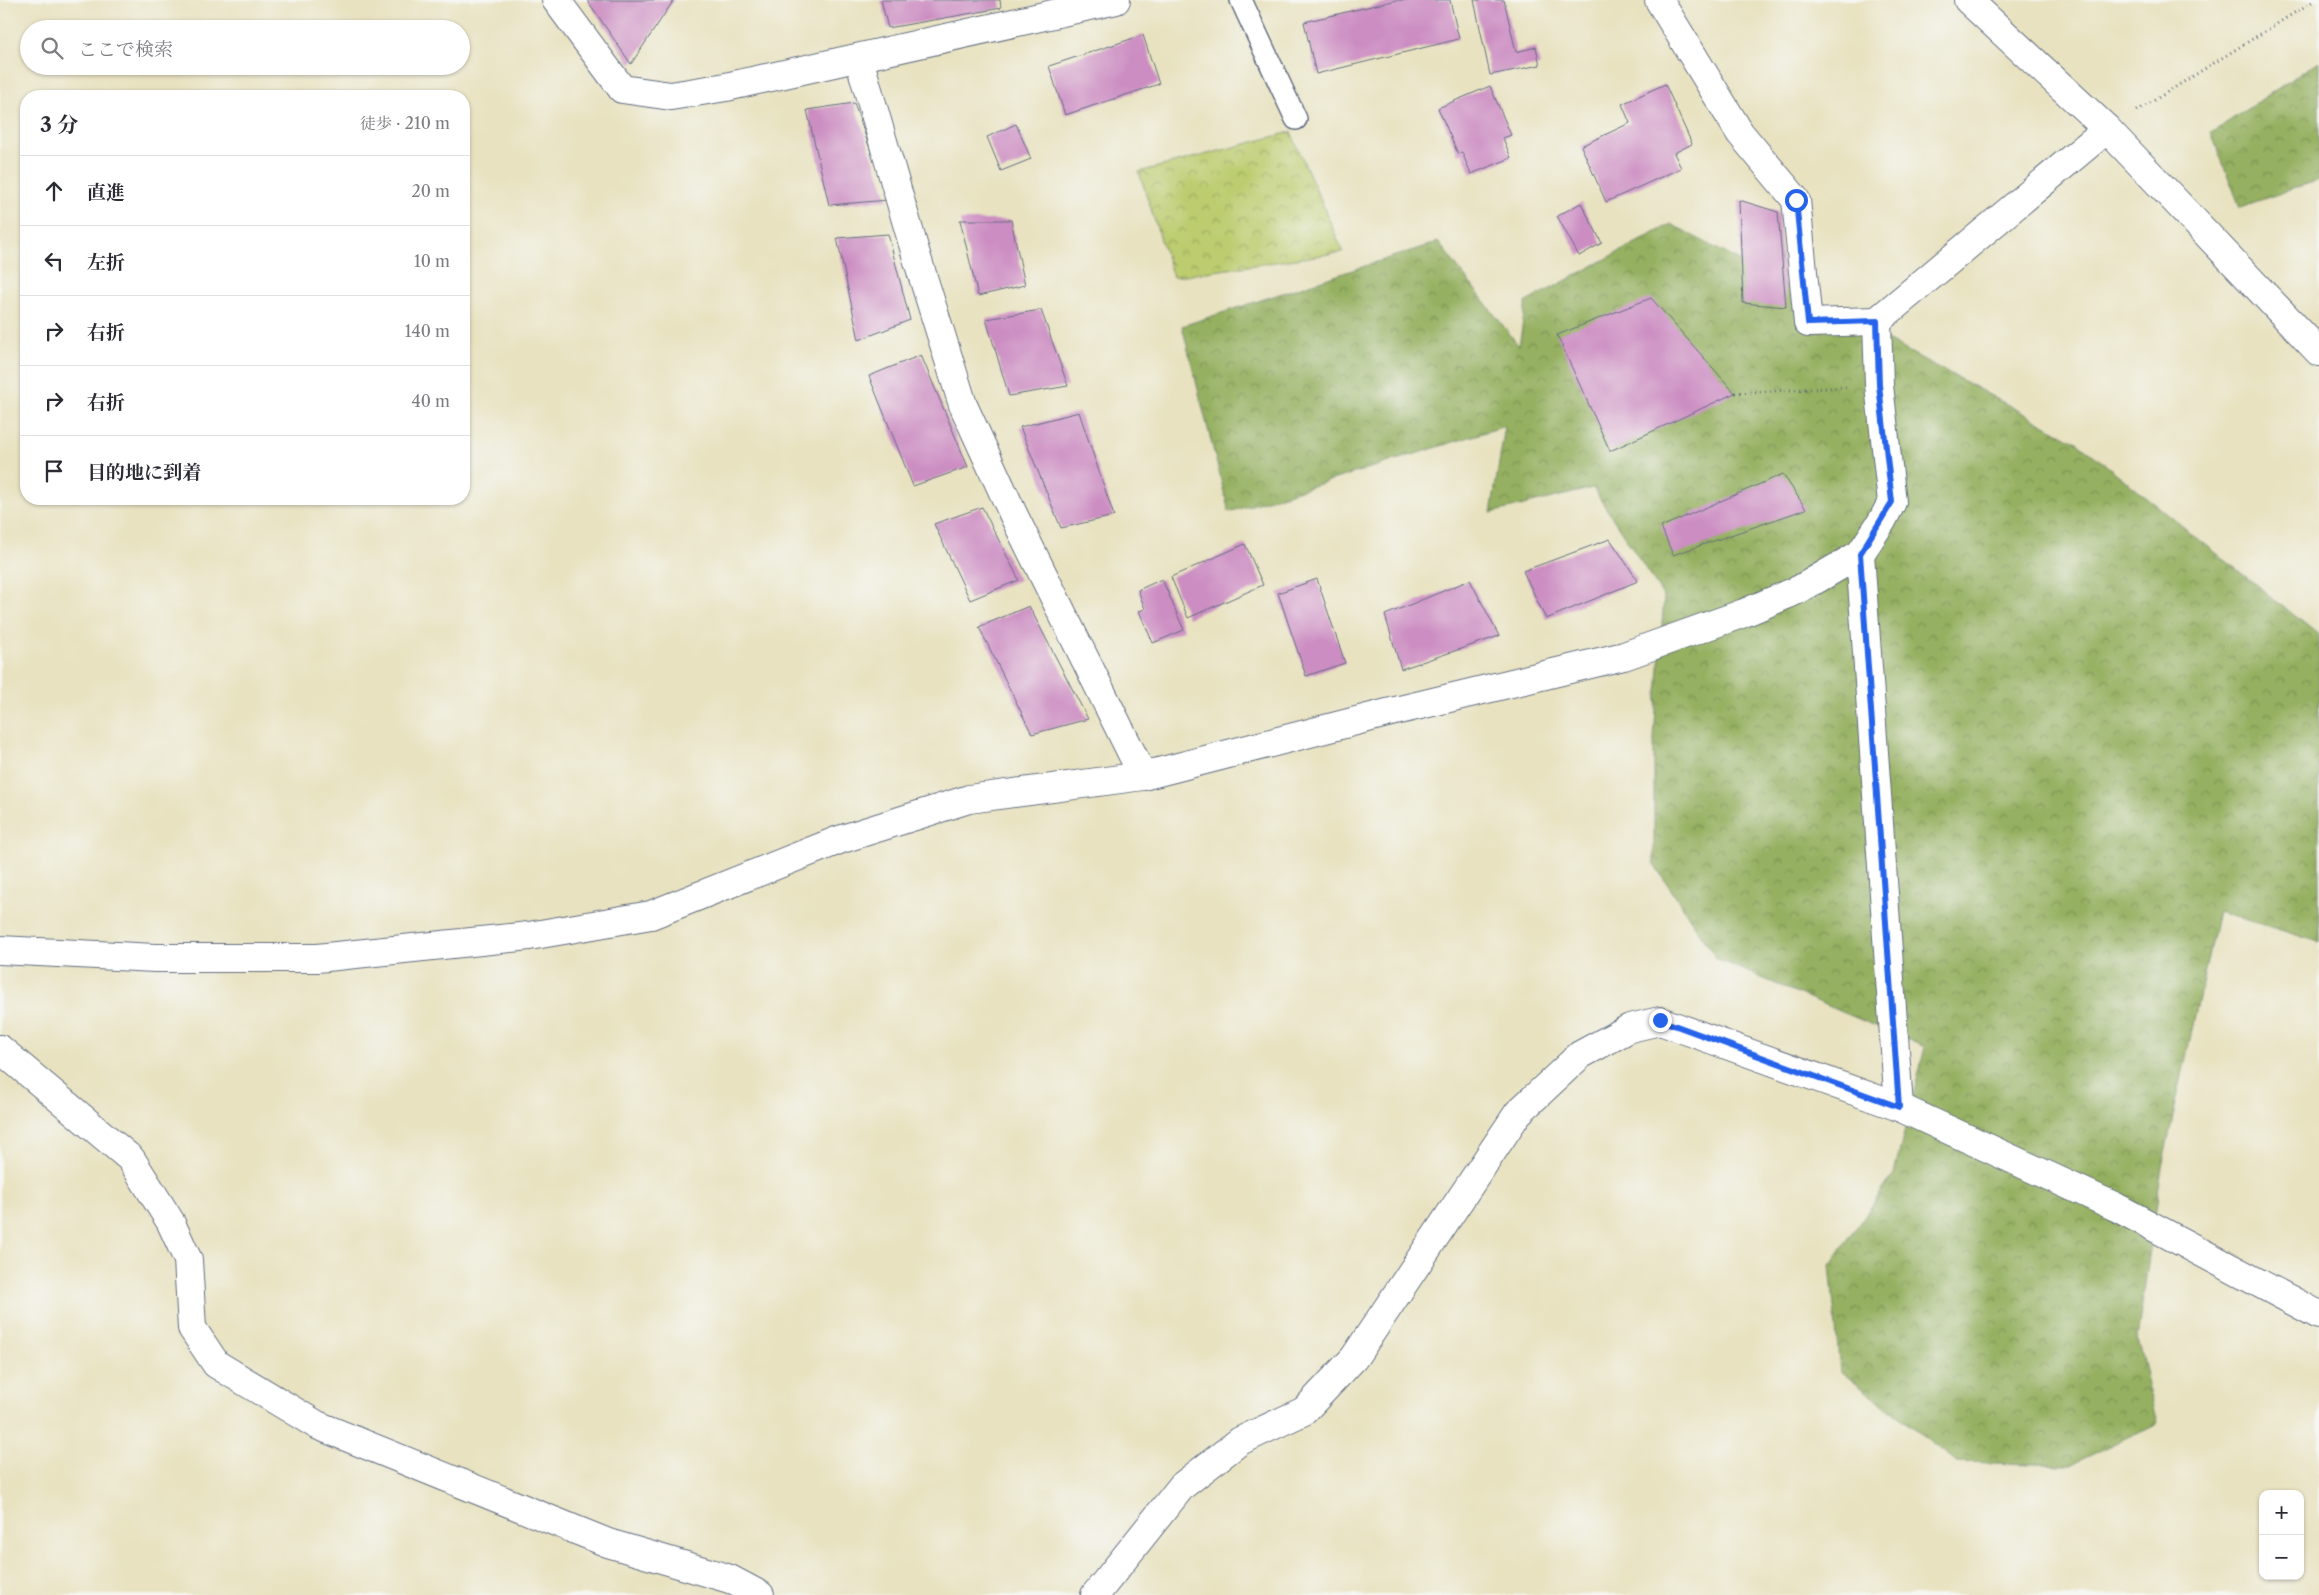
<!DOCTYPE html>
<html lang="ja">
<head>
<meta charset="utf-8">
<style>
  body { margin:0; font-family:"Libre Caslon Text","Noto Serif JP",serif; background:#f2f2f3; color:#2b2b33 }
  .controls { position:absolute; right:15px; bottom:15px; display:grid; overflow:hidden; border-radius:10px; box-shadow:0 1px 4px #0004 }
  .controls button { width:45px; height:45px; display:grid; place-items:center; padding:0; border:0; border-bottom:1px solid #e1e1e2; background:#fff; color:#2b2b33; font:25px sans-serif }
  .stop { position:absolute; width:15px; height:15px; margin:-11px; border:4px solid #2563eb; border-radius:50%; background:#fff }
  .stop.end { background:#2563eb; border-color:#fff; box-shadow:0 1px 5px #0008 }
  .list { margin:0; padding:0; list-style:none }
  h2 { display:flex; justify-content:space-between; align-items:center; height:65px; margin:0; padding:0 20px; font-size:21px }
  h2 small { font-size:16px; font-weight:400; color:#7c7c81 }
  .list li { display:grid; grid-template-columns:32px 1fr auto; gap:15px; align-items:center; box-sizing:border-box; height:70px; padding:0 20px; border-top:1px solid #e1e1e2 }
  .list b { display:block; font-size:19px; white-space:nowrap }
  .list em { font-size:16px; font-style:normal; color:#7c7c81 }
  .icon { flex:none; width:28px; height:28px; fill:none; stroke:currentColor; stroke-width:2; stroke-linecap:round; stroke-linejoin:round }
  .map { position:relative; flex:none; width:2319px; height:1595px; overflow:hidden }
  .search { position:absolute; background:#fff; box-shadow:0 1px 4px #0004; left:20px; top:20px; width:450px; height:55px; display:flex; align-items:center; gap:12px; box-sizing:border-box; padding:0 18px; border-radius:28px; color:#7c7c81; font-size:19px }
  .panel { position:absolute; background:#fff; box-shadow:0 1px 4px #0004; left:20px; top:90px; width:450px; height:415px; border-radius:20px }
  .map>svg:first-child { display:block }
  .forest { fill:url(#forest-crowns); stroke:#587060 }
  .park { fill:url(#park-crowns); stroke:#6c7e66 }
  .building { fill:#cc8dc2 }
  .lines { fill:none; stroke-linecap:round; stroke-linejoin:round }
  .service-casing { stroke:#636e80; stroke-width:24 }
  .minor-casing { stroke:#636e80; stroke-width:30 }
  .path { stroke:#636e80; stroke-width:3; stroke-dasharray:1 4; stroke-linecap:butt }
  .service { stroke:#fff; stroke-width:21 }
  .minor { stroke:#fff; stroke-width:28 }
  .route { stroke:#2563eb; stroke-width:6 }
</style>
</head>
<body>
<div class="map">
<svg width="2319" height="1595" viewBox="0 0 2319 1595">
  <defs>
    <pattern id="forest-crowns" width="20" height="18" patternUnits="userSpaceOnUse" patternTransform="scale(1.25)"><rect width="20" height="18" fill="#95b061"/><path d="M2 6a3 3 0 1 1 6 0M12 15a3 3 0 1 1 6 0" fill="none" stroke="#799053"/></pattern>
    <pattern id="park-crowns" width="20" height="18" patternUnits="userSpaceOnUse" patternTransform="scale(1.25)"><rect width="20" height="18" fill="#bccc6e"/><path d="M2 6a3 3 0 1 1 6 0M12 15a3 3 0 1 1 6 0" fill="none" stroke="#98a65e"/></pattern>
  </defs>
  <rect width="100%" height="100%" fill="#f6f6f2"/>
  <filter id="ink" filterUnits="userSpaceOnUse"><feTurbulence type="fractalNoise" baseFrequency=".02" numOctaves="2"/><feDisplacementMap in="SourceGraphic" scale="10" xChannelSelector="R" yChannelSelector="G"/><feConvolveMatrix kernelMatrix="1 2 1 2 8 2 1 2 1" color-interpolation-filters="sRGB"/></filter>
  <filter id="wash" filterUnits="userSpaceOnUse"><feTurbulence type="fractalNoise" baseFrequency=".0096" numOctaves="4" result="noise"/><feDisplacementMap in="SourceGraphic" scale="20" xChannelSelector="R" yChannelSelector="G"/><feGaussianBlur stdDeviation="1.12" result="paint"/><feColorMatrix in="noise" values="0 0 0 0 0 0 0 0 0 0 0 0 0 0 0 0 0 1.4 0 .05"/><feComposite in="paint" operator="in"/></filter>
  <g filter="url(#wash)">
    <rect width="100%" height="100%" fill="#e8e2c0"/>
    <g class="forest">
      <polygon points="2319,61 2319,180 2240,207 2211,133"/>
      <polygon points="1671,224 2077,442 2319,635 2319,942 2218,911 2162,1167 2137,1339 2158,1423 2070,1465 1957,1462 1840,1371 1830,1265 1894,1174 1925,1047 1717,959 1654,864 1654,738 1664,597 1593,488 1491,513 1505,426 1229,512 1182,326 1438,242 1519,346 1526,302"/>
    </g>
    <polygon class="park" points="1291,132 1343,252 1173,277 1139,172"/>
    <g id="blocks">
      <g class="building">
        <polygon points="587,0 674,0 631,64"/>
        <polygon points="881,0 1000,0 1001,8 888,28"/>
        <polygon points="1397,0 1450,0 1459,39 1316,74 1304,22"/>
        <polygon points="1474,0 1504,0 1516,52 1536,47 1540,65 1490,75"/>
        <polygon points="1143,35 1159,84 1065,115 1049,66"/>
        <polygon points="1665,84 1692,144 1674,153 1681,168 1606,202 1581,146 1630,123 1622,104"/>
        <polygon points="1490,86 1511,135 1503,138 1511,158 1471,174 1462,152 1458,154 1438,108"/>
        <polygon points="854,103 888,200 829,205 807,110"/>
        <polygon points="1016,124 1031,159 1001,171 987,137"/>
        <polygon points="1739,200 1778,212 1786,307 1743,303"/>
        <polygon points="1581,203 1602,243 1579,256 1557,216"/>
        <polygon points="960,220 1011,220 1025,285 978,296"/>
        <polygon points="888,234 910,320 859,340 837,238"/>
        <polygon points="1651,298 1735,393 1610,451 1557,335"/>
        <polygon points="1041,310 1068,386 1009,396 986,319"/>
        <polygon points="921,355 968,467 913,486 869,376"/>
        <polygon points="1079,412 1114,516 1061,528 1020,427"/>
        <polygon points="1783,474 1806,509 1673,555 1661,527"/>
        <polygon points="982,507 1019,580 970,600 934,524"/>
        <polygon points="1610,539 1638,581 1546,619 1523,571"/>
        <polygon points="1245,544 1263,585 1188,618 1171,577"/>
        <polygon points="1162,579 1184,630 1153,643 1139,611 1145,609 1138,590"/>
        <polygon points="1317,579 1345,663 1306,676 1278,593"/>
        <polygon points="1470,580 1499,636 1401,669 1385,615"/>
        <polygon points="1029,606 1088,719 1032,734 979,627"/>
      </g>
    </g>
  </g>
  <g filter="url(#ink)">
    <use href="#blocks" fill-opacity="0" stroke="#636e80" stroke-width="1"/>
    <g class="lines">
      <g class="service-casing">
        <polyline id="service" points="1241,0 1296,119"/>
      </g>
      <g class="minor-casing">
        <g id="minor">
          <polyline points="556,0 622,89 671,96 726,87 1116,0"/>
          <polyline points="1659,0 1740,133 1796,200 1808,323 1877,321"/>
          <polyline points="1968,0 2107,129 2319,352"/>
          <polyline points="859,59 917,258 963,405 1014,516 1143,776"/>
          <polyline points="1860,554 1899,1107"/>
          <polyline points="0,950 155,958 317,958 529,936 651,915 839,840 969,799 1143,776 1387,713 1624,656 1744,613 1800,589 1860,554 1882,521 1892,502 1879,385 1877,321 2107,129"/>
          <polyline points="0,1049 131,1159 170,1221 188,1260 192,1328 216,1364 317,1425 608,1543 730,1579 760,1595"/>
          <polyline points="1095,1595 1182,1486 1240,1441 1304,1411 1354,1358 1518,1113 1580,1055 1630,1028 1660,1021 1899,1107 2116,1207 2319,1315"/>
        </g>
      </g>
      <g class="path">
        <polyline points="2137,111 2315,0"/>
        <polyline points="1735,393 1846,387"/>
      </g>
      <use href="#service" class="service"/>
      <use href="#minor" class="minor"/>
    </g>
  </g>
  <g class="lines" filter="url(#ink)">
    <polyline class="route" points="1660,1020 1899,1107 1860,554 1892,502 1879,385 1877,321 1808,323 1796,200"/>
  </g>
</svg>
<div class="controls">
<button>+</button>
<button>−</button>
</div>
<div class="stop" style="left:1796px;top:200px"></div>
<div class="stop end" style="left:1660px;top:1020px"></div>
<div class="search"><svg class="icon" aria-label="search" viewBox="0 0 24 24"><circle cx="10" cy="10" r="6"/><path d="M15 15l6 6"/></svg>ここで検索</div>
<section class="panel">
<h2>3 分<small>徒歩 · 210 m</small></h2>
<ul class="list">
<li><svg class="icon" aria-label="ahead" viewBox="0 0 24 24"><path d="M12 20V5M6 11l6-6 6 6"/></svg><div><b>直進</b></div><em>20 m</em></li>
<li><svg class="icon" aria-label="left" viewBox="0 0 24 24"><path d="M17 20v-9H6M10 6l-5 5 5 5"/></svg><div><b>左折</b></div><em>10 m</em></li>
<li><svg class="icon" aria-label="right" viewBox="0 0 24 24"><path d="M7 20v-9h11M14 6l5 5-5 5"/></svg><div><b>右折</b></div><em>140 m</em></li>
<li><svg class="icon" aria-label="right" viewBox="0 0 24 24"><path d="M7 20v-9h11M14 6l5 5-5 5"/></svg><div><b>右折</b></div><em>40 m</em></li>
<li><svg class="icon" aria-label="arrive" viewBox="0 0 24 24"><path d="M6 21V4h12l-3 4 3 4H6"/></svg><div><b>目的地に到着</b></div></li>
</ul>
</section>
</div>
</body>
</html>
